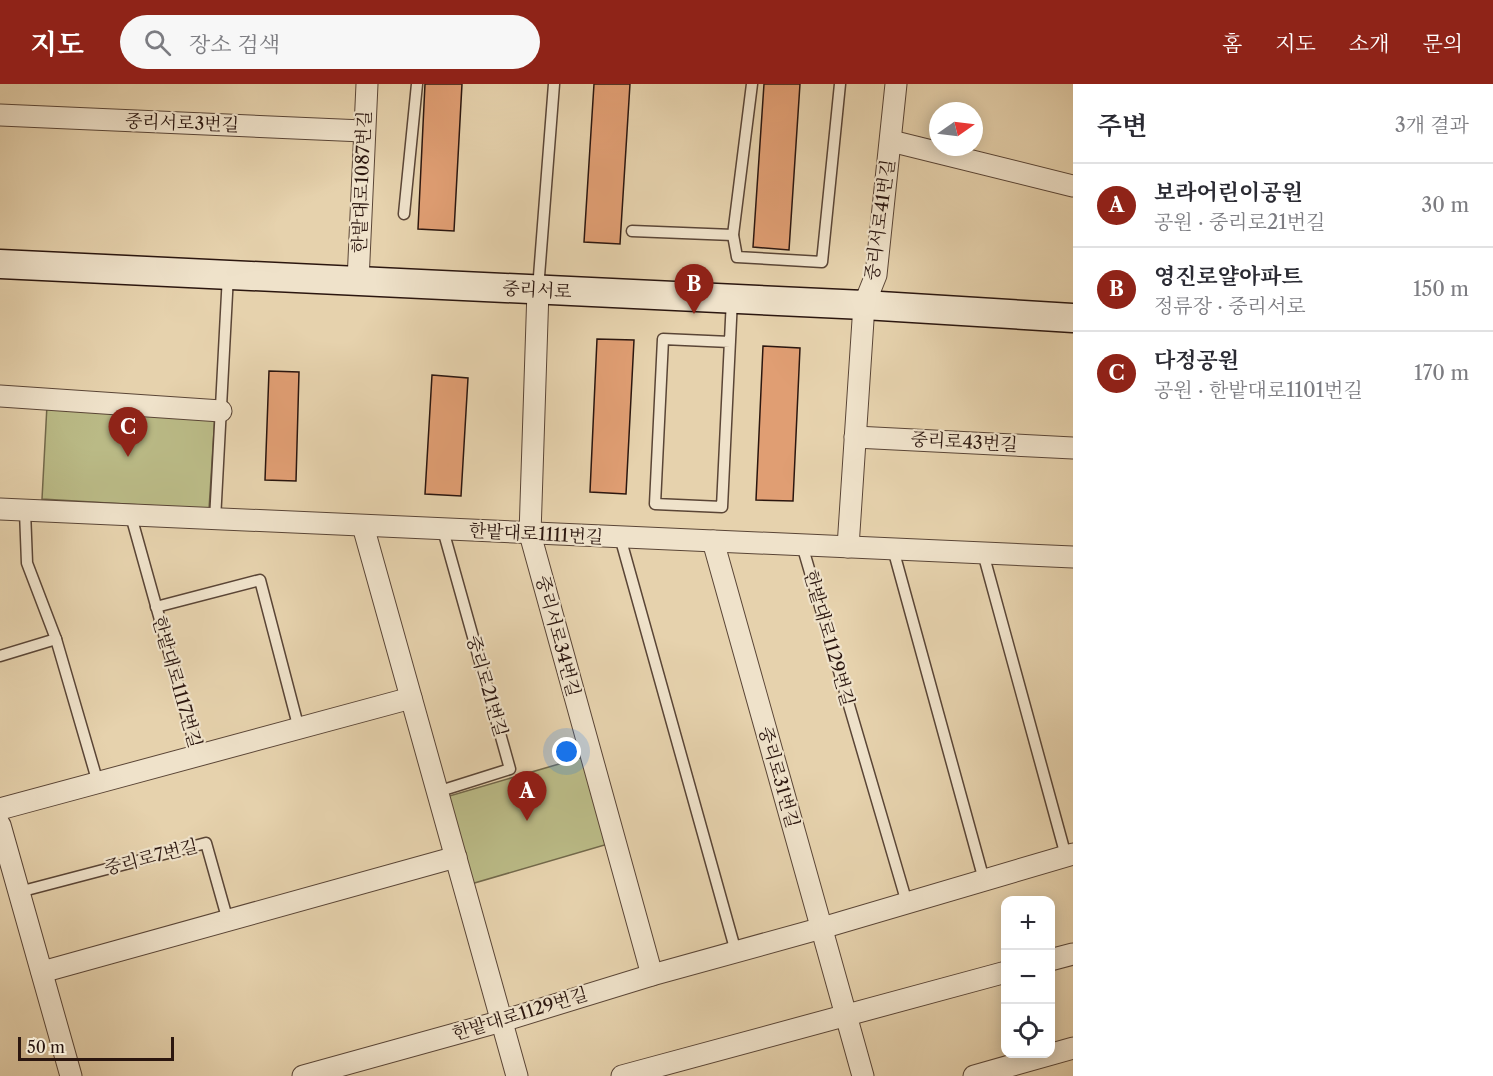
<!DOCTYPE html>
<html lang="ko">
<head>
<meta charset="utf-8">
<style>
  body { margin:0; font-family:"Libre Caslon Text","Noto Serif KR",serif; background:#f7f7f7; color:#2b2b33 }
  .controls { position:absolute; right:18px; bottom:18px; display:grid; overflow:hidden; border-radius:12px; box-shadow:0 3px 15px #0003 }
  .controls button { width:54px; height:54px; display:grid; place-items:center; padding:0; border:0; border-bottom:2px solid #e1e1e2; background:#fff; color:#2b2b33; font:30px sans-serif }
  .compass { position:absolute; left:929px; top:18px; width:54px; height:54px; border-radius:50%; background:#fff; box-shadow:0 3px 15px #0003; rotate:76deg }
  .scale { position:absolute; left:18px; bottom:15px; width:156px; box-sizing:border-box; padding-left:6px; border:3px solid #2b160f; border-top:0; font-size:16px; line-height:21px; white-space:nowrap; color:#2b160f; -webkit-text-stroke:4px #efe2ca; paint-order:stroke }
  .you { position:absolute; left:567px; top:668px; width:21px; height:21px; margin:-15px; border:4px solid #fff; border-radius:50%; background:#1a73e8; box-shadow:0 0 0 9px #1a73e833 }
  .badge { display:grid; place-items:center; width:39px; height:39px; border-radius:50%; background:#8f2418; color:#fff; font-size:20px; font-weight:700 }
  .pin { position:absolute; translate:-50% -50px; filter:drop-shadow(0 2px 3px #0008) }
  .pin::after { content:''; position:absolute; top:32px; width:21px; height:18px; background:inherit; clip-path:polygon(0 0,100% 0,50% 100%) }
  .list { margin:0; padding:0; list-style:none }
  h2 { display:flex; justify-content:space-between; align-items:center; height:78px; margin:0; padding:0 24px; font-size:26px }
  h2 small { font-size:20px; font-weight:400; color:#7c7c81 }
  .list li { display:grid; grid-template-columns:39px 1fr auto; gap:18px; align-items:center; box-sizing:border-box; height:84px; padding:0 24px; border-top:2px solid #e1e1e2 }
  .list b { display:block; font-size:22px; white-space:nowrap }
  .list p { margin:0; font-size:20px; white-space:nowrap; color:#7c7c81 }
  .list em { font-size:20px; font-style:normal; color:#7c7c81 }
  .icon { flex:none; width:33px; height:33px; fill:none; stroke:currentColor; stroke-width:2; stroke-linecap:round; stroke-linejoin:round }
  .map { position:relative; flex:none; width:1073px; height:992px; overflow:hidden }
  header { display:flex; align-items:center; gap:36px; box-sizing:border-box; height:84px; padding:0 30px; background:#8f2418; color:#fff }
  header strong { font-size:28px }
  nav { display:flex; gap:33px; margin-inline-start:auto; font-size:21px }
  .search { width:420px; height:54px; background:#f7f7f7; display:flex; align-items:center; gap:15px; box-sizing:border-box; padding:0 21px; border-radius:33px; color:#7c7c81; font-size:22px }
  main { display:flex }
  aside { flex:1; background:#fff }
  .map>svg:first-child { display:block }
  .green { fill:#baba86; stroke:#72684a; stroke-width:1.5 }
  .building { fill:#e09e73; stroke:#2b160f; stroke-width:1.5 }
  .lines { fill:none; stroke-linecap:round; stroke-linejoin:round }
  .service-casing { stroke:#5a4536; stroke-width:13 }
  .minor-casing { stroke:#5a4536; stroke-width:23 }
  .secondary-casing { stroke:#2b160f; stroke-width:31 }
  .service { stroke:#efe2ca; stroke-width:10 }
  .minor { stroke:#efe2ca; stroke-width:21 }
  .secondary { stroke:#efe2ca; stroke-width:28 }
  .labels { text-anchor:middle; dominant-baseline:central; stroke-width:4.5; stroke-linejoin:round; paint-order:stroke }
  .street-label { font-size:18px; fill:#2b160f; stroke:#efe2ca }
</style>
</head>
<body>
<header>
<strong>지도</strong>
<div class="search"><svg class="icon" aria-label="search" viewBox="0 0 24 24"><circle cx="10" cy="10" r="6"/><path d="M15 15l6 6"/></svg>장소 검색</div>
<nav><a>홈</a><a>지도</a><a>소개</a><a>문의</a></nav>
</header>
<main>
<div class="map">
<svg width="1073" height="992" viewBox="0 0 1073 992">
  <rect width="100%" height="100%" fill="#e6d2ad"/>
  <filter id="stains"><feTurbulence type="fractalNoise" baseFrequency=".00333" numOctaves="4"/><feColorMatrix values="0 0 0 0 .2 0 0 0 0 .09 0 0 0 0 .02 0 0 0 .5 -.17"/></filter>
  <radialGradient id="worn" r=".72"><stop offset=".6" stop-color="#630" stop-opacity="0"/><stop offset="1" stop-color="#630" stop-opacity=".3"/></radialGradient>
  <g class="green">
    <polygon points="47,321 215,331 209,425 42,415"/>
    <polygon points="583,673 608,760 471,800 446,713"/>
  </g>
  <g class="building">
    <polygon points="425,0 462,0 454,147 418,145"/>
    <polygon points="594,0 630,0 620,160 584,158"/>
    <polygon points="764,0 800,0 789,166 753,163"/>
    <polygon points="597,255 634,256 626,410 590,408"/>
    <polygon points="763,262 800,264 793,417 756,416"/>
    <polygon points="269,287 299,288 296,397 265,396"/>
    <polygon points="432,291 468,294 461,412 425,410"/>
  </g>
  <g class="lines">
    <g class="service-casing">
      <g id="service">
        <polyline points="752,0 733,151 737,173 822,178 840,0"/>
        <polyline points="404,130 417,0"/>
        <polyline points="632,147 733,151"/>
        <polyline points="538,205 554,0"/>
        <polyline points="730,258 663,255 655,420 722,423 732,215"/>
        <polyline points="25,427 27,479 56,555"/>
        <polyline points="131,432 198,672"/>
        <polyline points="215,436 228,191"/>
        <polyline points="620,453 736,868"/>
        <polyline points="802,461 907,819"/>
        <polyline points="893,465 984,796"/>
        <polyline points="983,469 1066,772"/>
        <polyline points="156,523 260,496 299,645"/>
        <polyline points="0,572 56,555 98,699"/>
        <polyline points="437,708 510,685 443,446"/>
        <polyline points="19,808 206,759 228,837"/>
      </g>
    </g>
    <g class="minor-casing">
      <g id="minor">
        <polyline points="0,31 363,47"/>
        <polyline points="891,57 1073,102"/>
        <polyline points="358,197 367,0"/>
        <polyline points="538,206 530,450 652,891"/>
        <polyline points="0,312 221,327"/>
        <polyline points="855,353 1073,364"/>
        <polyline points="0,425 1073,473"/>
        <polyline points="363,442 517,992"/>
        <polyline points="713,457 863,992"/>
        <polyline points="848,463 864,221 876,191 896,0"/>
        <polyline points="0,725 411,614"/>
        <polyline points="0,741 71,992"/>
        <polyline points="1050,876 1073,870"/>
        <polyline points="42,888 456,773"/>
        <polyline points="303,992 502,937 652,891 822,844 1073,770"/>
        <polyline points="622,992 1006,888"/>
        <polyline points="974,992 1073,964"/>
      </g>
    </g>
    <g class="secondary-casing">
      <polyline id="secondary" points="0,180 864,221 1073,234"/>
    </g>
    <use href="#service" class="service"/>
    <use href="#minor" class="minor"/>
    <use href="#secondary" class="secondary"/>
  </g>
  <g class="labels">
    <g class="street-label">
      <text transform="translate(182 39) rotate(2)">중리서로3번길</text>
      <text transform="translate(362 98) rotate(-88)">한밭대로1087번길</text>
      <text transform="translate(880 136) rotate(-82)">중리서로41번길</text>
      <text transform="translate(537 206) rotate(3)">중리서로</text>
      <text transform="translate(964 358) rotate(3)">중리로43번길</text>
      <text transform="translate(536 450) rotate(3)">한밭대로1111번길</text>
      <text transform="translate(558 552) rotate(75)">중리서로34번길</text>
      <text transform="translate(829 554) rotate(74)">한밭대로1129번길</text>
      <text transform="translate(177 598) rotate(74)">한밭대로1117번길</text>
      <text transform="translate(487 602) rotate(74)">중리로21번길</text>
      <text transform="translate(779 693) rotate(74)">중리로31번길</text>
      <text transform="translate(151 773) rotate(-14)">중리로7번길</text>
      <text transform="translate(520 930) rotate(-17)">한밭대로1129번길</text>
    </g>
  </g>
  <rect width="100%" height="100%" filter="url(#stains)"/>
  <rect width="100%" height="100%" fill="url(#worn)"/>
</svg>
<div class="controls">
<button>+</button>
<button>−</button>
<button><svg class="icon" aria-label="locate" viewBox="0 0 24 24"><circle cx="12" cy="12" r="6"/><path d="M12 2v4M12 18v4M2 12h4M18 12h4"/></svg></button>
</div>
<svg class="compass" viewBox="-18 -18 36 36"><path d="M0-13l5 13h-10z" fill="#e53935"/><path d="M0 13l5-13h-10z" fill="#7c7c81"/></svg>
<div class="scale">50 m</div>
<div class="you"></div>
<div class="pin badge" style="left:527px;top:737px">A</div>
<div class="pin badge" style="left:694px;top:230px">B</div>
<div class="pin badge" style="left:128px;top:373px">C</div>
</div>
<aside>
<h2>주변<small>3개 결과</small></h2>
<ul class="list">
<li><span class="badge">A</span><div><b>보라어린이공원</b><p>공원 · 중리로21번길</p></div><em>30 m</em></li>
<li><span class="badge">B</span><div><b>영진로얄아파트</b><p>정류장 · 중리서로</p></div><em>150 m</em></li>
<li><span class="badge">C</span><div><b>다정공원</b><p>공원 · 한밭대로1101번길</p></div><em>170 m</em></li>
</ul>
</aside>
</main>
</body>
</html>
